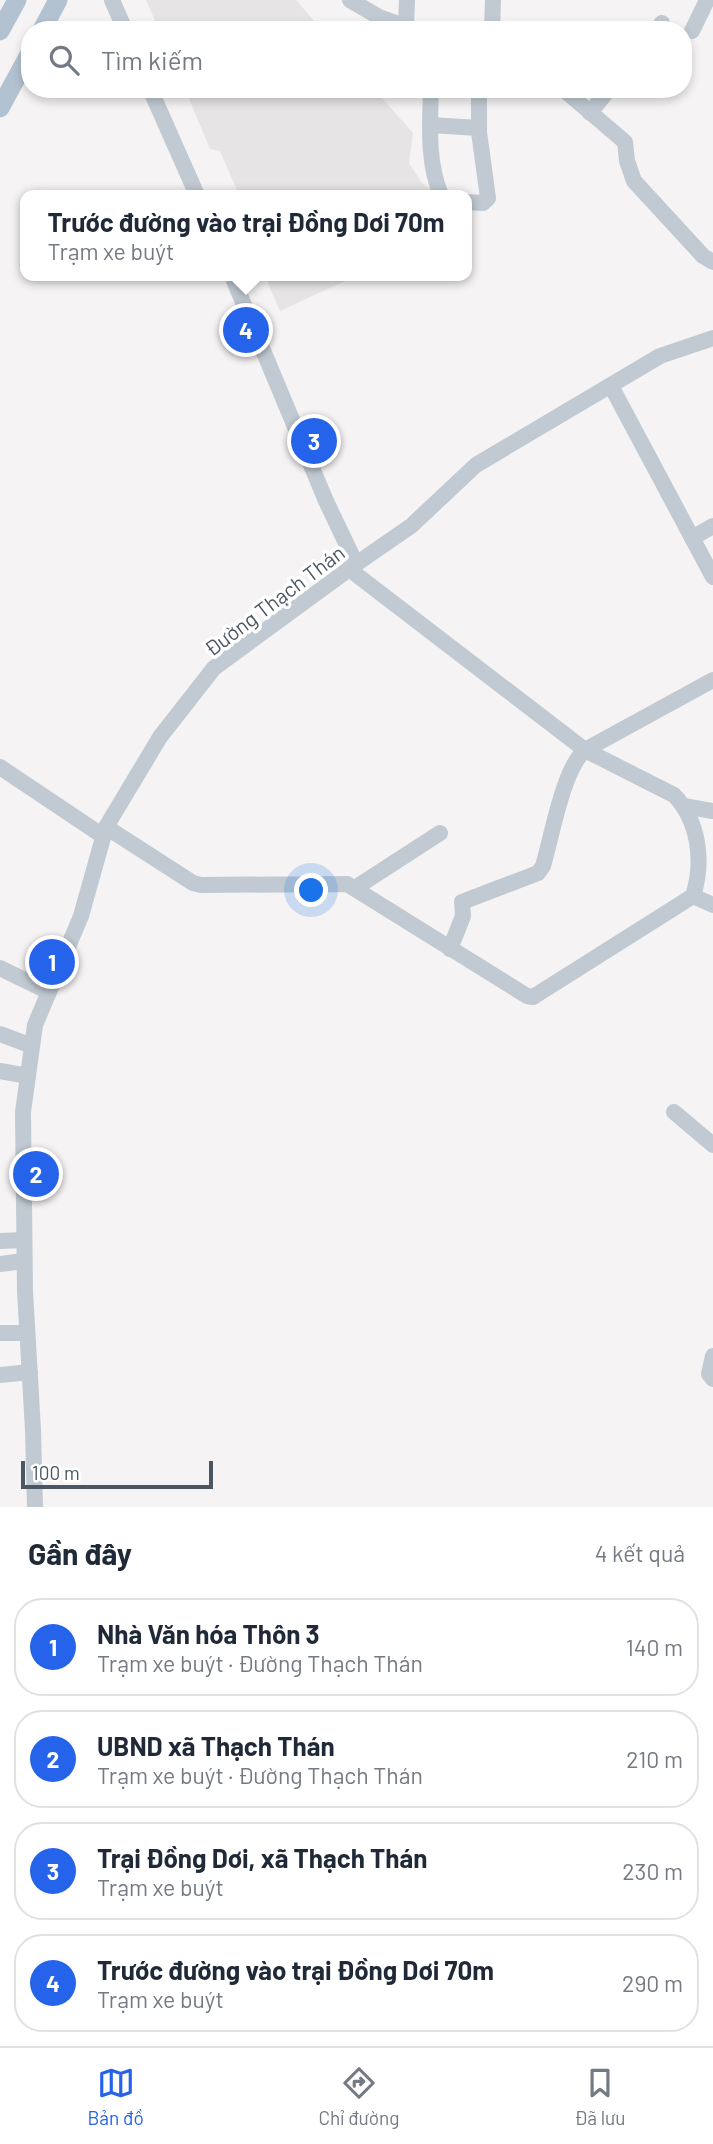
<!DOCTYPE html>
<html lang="vi">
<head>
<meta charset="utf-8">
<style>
  body { margin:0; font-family:Barlow,sans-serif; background:#f6f6f7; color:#1f2937 }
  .scale { position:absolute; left:21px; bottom:18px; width:192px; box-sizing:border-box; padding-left:7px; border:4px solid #4a5661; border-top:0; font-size:19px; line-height:24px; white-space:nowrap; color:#4a5661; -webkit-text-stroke:5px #fff; paint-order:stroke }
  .you { position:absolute; left:312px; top:891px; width:24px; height:24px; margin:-18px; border:5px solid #fff; border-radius:50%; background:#1a73e8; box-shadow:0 0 0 10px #1a73e833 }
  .badge { display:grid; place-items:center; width:46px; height:46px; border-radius:50%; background:#2563eb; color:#fff; font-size:23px; font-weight:700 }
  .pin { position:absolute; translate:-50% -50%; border:4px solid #fff; box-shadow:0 2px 7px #0006 }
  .popup { position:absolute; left:20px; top:190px; width:452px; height:91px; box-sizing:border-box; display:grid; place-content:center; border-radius:14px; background:#fff; filter:drop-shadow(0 2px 5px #0005); font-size:23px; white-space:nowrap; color:#747a83 }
  .popup b { font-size:26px; color:#1f2937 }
  .popup::after { content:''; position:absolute; left:50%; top:100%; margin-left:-14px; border:14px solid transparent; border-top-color:#fff }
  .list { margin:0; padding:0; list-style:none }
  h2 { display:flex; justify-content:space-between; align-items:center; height:91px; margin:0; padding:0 28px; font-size:30px }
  h2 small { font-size:23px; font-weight:400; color:#747a83 }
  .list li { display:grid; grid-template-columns:46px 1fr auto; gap:21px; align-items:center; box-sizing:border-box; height:98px; margin:0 14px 14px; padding:0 14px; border:2px solid #e0e1e3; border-radius:28px }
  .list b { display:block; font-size:26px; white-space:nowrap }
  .list p { margin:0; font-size:23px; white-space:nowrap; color:#747a83 }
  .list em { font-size:23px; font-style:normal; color:#747a83 }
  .icon { flex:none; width:38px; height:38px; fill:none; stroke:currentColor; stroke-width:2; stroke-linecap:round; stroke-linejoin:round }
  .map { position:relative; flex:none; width:713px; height:1507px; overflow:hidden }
  .search { position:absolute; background:#fff; box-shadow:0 4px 10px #0003; left:21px; right:21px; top:21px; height:77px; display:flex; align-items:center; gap:18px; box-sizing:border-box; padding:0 24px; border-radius:28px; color:#747a83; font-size:26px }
  .sheet { height:539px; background:#fff }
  nav { display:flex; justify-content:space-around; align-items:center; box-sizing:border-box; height:98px; border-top:2px solid #e0e1e3; background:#fff; font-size:19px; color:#747a83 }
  nav a { display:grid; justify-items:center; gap:4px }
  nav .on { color:#2563eb }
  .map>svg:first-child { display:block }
  .education { fill:#e6e4e5 }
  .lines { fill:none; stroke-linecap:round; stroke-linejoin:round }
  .minor { stroke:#c1cad2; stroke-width:16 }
  .major { stroke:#b3c2d1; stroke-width:19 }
  .labels { text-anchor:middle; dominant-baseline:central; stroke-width:7; stroke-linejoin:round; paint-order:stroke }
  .street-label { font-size:21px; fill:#4a5661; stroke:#fff }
</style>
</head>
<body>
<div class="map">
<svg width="713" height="1507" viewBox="0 0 713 1507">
  <rect width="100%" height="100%" fill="#f5f3f3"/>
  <g class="education">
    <polygon points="146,0 296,0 322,30 159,30"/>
    <polygon points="185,89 374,89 413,133 409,163 422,183 438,195 239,195 220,151 210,149"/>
    <polygon points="265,276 356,276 280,311"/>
  </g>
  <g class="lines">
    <g class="minor">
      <polyline points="112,0 125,30"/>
      <polyline points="350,0 379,17 416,30"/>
      <polyline points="406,27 407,0"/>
      <polyline points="492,30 493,0"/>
      <polyline points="657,30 662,23"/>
      <polyline points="692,31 707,0"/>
      <polyline points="150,89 197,195"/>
      <path d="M 431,89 C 430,123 427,163 441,195"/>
      <polyline points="563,89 625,142 627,161 634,181 703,256 713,262"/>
      <polyline points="590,113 609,89"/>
      <polyline points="430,125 479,128"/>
      <polyline points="466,202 483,203 488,198 479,132 479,89"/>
      <polyline points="232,276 326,501 356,564"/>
      <polyline points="611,386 713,577"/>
      <polyline points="692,538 713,526"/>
      <polyline points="0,767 103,836"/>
      <polyline points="684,806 713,811"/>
      <path d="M 106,827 L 193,883 L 201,885 L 347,884 L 527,996 L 533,997 L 693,896 C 704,862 699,821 674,795 L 585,750 L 349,569"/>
      <polyline points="355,888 440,833"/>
      <polyline points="693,896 713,905"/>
      <path d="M 450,949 L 463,916 L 462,902 L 538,873 L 543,866 C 552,836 563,769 585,750 L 713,680"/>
      <polyline points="0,968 49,992"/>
      <polyline points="0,1034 32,1046"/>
      <polyline points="0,1071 28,1076"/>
      <polyline points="674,1112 713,1145"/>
      <polyline points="0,1241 24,1240"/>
      <polyline points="0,1264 24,1261"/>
      <polyline points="0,1333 27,1333"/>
      <polyline points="713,1356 709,1374 713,1379"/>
      <polyline points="0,1375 30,1372"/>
      <polyline points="35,1507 33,1430 25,1291 23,1112 35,1025 81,916 106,827 160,737 214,668 356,564 411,526 476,465 660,356 713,338"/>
    </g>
    <g class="major">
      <polyline points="42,30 58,0"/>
      <polyline points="0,31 17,0"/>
      <polyline points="0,108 30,53"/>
    </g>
  </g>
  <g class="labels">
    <g class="street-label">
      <text transform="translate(274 600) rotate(-37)">Đường Thạch Thán</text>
    </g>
  </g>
</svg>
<div class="scale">100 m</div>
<div class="you"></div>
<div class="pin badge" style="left:52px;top:962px">1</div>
<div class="pin badge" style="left:36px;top:1174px">2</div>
<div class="pin badge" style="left:314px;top:441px">3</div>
<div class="pin badge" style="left:246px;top:330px">4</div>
<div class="popup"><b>Trước đường vào trại Đồng Dơi 70m</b>Trạm xe buýt</div>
<div class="search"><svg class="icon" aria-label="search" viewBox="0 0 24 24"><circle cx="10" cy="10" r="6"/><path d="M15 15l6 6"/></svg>Tìm kiếm</div>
</div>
<section class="sheet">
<h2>Gần đây<small>4 kết quả</small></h2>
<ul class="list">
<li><span class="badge">1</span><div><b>Nhà Văn hóa Thôn 3</b><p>Trạm xe buýt · Đường Thạch Thán</p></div><em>140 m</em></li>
<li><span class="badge">2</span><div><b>UBND xã Thạch Thán</b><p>Trạm xe buýt · Đường Thạch Thán</p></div><em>210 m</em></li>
<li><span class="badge">3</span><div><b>Trại Đồng Dơi, xã Thạch Thán</b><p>Trạm xe buýt</p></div><em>230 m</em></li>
<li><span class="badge">4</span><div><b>Trước đường vào trại Đồng Dơi 70m</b><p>Trạm xe buýt</p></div><em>290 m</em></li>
</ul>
</section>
<nav>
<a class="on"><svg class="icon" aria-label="map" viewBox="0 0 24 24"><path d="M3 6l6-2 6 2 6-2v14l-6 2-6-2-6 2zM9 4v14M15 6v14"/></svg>Bản đồ</a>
<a><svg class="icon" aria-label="directions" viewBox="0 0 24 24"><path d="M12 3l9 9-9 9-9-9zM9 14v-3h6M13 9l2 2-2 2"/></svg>Chỉ đường</a>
<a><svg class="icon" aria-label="saved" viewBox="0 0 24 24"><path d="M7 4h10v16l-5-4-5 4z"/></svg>Đã lưu</a>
</nav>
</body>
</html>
